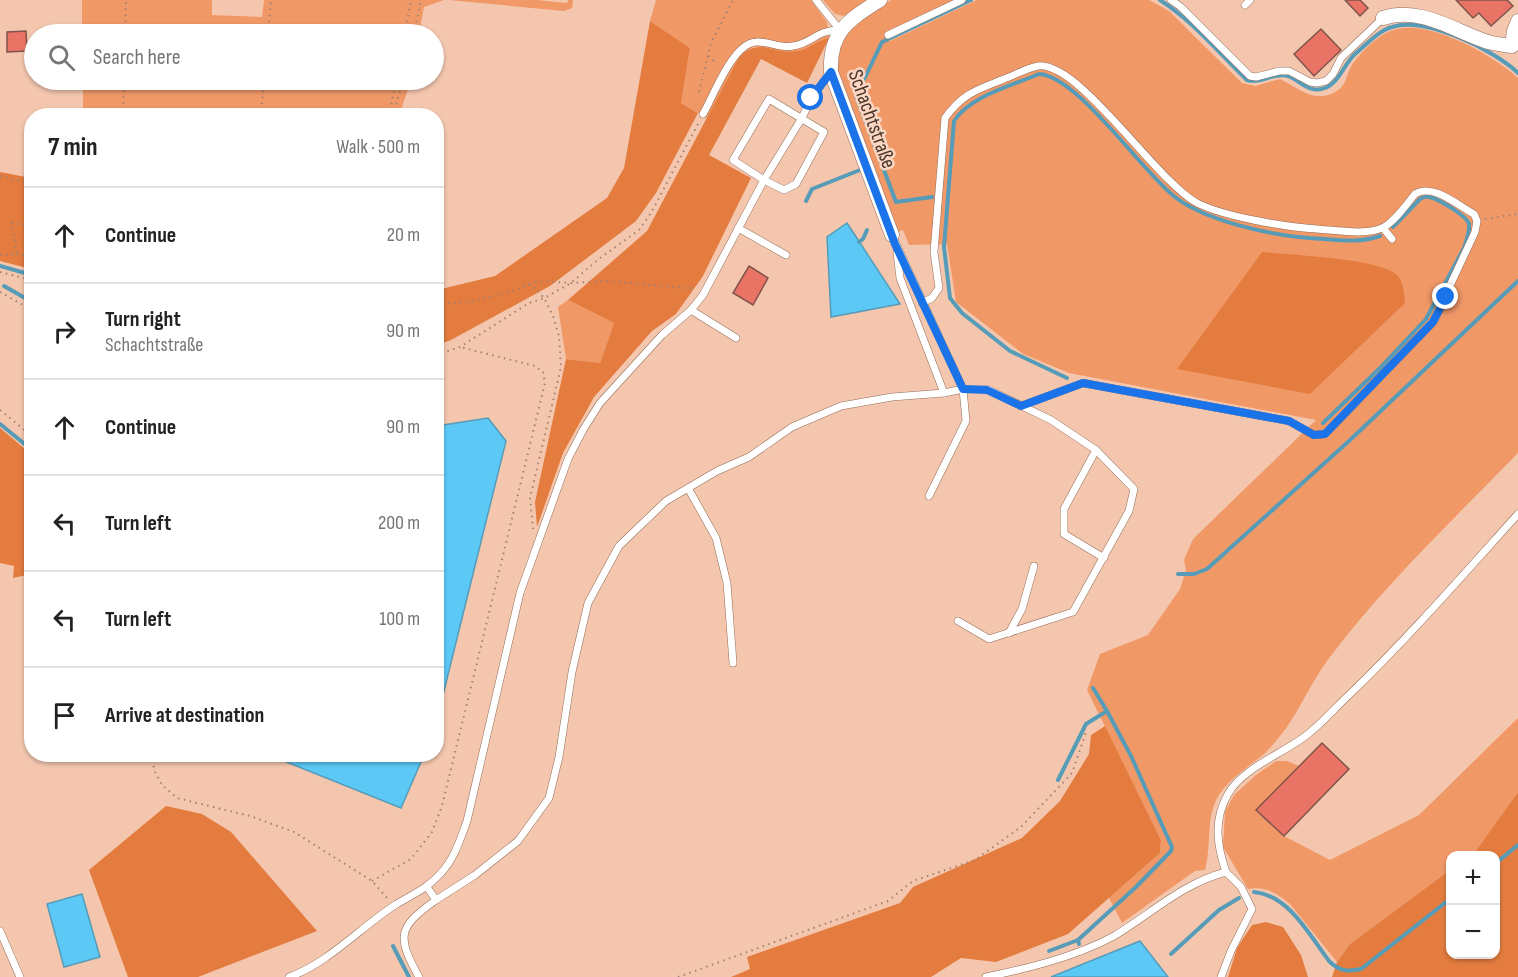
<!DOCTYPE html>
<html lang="en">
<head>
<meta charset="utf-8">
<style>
  body { margin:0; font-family:"Sofia Sans Condensed",sans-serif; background:#f2f2f2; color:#222 }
  .controls { position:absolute; right:18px; bottom:18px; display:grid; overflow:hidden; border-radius:12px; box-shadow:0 2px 4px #0004 }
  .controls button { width:54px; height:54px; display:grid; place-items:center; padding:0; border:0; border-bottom:2px solid #e0e0e0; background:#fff; color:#222; font:30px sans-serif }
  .stop { position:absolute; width:18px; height:18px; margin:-14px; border:4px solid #1a73e8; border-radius:50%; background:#fff }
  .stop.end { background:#1a73e8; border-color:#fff; box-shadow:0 2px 6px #0008 }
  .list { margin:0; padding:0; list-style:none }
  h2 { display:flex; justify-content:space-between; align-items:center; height:78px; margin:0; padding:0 24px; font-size:26px }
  h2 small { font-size:20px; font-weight:400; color:#767676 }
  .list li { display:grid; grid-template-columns:39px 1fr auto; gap:18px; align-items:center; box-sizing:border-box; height:96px; padding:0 24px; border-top:2px solid #e0e0e0 }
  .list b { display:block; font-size:22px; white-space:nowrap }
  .list p { margin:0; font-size:20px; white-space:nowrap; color:#767676 }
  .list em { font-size:20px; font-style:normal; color:#767676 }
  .icon { flex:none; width:33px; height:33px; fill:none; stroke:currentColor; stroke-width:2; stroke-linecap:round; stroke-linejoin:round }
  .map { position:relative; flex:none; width:1518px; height:977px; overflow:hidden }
  .search { position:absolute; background:#fff; box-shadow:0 2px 4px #0004; left:24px; top:24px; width:420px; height:66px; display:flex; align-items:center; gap:15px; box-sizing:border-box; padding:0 21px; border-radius:33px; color:#767676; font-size:22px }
  .panel { position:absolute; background:#fff; box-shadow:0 2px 4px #0004; left:24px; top:108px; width:420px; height:654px; border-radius:24px }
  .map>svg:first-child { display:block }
  .green { fill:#f19867 }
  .forest { fill:#e37c3e }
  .water { fill:#5cc8f6; stroke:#569cb9; stroke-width:1.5 }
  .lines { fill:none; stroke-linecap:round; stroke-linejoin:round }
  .stream { stroke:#569cb9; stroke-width:4 }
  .building { fill:#e97465; stroke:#80534c; stroke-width:1.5 }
  .service-casing { stroke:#946c56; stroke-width:8 }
  .minor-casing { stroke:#946c56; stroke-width:15 }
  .path { stroke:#a28170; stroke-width:2; stroke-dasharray:1.5 4.5; stroke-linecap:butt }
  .service { stroke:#fff; stroke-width:7 }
  .minor { stroke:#fff; stroke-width:14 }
  .route { stroke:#1a73e8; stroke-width:8 }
  .labels { text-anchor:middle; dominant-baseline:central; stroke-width:5; stroke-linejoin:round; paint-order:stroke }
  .street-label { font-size:21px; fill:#47342b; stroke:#fbd6c2 }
</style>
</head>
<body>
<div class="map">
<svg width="1518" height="977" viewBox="0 0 1518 977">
  <rect width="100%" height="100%" fill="#f4c6ae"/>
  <g class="green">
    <polygon points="82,0 212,0 212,15 262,17 264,0 444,0 424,7 419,34 82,34"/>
    <polygon points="449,0 537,0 567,3 568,0 573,0 572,8 564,11"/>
    <path d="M 656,0 L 811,0 L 827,22 L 829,38 C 817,40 808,49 797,51 C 783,54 767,48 753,47 L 738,59 L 707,118 L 681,103 L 690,48 L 650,21 Z"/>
    <polygon points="823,0 867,0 844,16 835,14"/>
    <path d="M 891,0 L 954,0 L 887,33 L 890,41 L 977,0 L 1149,0 L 1169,11 L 1242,83 L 1255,86 L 1280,79 C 1299,88 1314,104 1335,92 C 1348,86 1346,71 1354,62 C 1364,49 1381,32 1397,29 C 1432,21 1493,55 1518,78 L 1518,453 C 1454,519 1385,584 1330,657 C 1313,679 1302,705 1287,727 C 1280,736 1272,747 1263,755 C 1248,767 1230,778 1219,795 C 1205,817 1212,845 1205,870 L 1195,871 L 1122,923 L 1109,898 L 1160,853 L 1161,840 L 1087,690 L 1100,654 L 1148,635 L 1180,589 L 1186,570 L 1184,560 L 1193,539 L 1316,420 L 1069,373 L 1023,354 L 956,302 L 947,244 L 909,245 L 903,230 L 898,232 L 838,71 C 833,32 863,18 891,0 Z"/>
    <polygon points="83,80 411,80 399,116 83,115"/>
    <polygon points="568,300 614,323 600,363 566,359 558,307"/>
    <path d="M 1518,718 L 1518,792 L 1476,852 L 1471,855 L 1450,856 L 1450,870 L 1350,944 L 1337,962 L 1290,904 C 1277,893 1265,886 1248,889 L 1223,847 L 1225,812 L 1234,795 L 1256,775 L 1276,761 L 1287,761 L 1299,766 L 1257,810 L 1284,836 L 1330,860 L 1419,815 Z"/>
  </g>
  <g class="forest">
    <polygon points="650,21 690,48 681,103 698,113 656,193 636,221 550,286 451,340 437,345 437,290 495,276 607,198 624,168"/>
    <path d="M 829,38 L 807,83 L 761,59 L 709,155 L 751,178 L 703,276 L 676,314 L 652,331 L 594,397 L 563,453 L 537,527 L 535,502 L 566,359 L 600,363 L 614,323 L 568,300 L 647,231 L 738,59 C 759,35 772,56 797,51 C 809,49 817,40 829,38 Z"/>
    <polygon points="0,172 31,178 31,269 0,261"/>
    <path d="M 1262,252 C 1289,255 1382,258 1398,276 C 1404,283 1404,295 1405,303 L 1310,394 L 1177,369 Z"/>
    <polygon points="0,428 31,454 31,574 13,578 14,566 0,563"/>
    <polygon points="1105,726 1161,840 1160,853 1068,934 996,962 961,958 931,977 731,977 750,969 747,957 900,903 913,887 1022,838 1060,801 1089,754 1091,735"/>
    <polygon points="1518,792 1518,977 1332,977 1337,962 1350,944 1450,870 1450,954 1496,954 1496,856 1471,855 1476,851"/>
    <polygon points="166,806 202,814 231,832 317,931 198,977 128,977 89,870"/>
    <polygon points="1266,922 1283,927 1301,955 1308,977 1228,977 1237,948 1252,925"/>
  </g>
  <g class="water">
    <polygon points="847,223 900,304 831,317 827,237"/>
    <polygon points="488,418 506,441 437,719 437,426"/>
    <polygon points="269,755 424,755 401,808"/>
    <polygon points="82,894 100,957 64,967 47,904"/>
    <polygon points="1140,941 1168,977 1051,977"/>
  </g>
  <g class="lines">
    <g class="stream">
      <path d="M 1160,0 C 1193,21 1219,53 1247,80 C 1261,84 1274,72 1288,76 C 1301,81 1309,94 1325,88 C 1339,83 1344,64 1355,54 C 1366,45 1378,31 1392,27 C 1425,16 1494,50 1518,73"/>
      <polyline points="932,197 896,202 856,96 882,42 971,0"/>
      <polyline points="806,201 812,189 860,170"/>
      <polyline points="859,242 863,239 867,230"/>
      <polyline points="0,266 32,275"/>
      <polyline points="4,286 32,302"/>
      <path d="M 1067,378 L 1010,351 L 962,313 L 950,298 L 944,247 L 954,121 C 970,96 1013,85 1039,74 C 1078,76 1142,172 1175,197 C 1206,221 1270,235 1309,238 C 1333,239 1358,244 1380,236"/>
      <path d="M 1323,423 L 1380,368 L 1426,319 L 1464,248 C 1466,241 1470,232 1469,224 C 1467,216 1437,198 1429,197 C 1425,196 1424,197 1420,199 L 1393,227"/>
      <polyline points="0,424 32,450"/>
      <polyline points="1178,574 1194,574 1207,569 1349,441 1518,281"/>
      <polyline points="1058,780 1086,724 1107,711"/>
      <polyline points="1496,863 1518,845"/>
      <path d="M 1254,892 C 1289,895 1310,936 1329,961 C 1339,971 1347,972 1361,969 L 1450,899"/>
      <polyline points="1079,944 1078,940 1136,887 1171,851 1172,847 1131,756 1107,711 1093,688"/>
      <polyline points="393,946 409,977"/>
      <polyline points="1049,951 1078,940"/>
      <polyline points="1171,954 1219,910 1239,898"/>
    </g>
  </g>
  <g class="building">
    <polygon points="1345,0 1360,0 1368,8 1360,16"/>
    <polygon points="1456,0 1507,0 1513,6 1491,26 1479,13 1473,18"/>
    <polygon points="1321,29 1341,50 1314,76 1294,54"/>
    <polygon points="26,31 27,51 7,52 7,32"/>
    <polygon points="749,266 768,278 753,305 733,293"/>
    <polygon points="1322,743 1349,769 1284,836 1256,810"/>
  </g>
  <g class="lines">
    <g class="service-casing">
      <g id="service">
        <polyline points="816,0 840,30"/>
        <polyline points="1171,0 1181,7 1250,76 1256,77 1279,71 1289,71 1310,82 1317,83 1326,81 1333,74 1341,58 1383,18"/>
        <polyline points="1245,5 1250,0"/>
        <polyline points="888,35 962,0"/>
        <polygon points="769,99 824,132 796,184 784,190 764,180 733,160"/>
        <path d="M 703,114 C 714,95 733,43 756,42 C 769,41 781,49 793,46 C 813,43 816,30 840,30"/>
        <polyline points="738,228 786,255"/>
        <polyline points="1383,228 1392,239"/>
        <polyline points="892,235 963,389 987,389 1051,420 1096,450 1134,489 1129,511 1073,612 989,639 958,621"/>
        <polyline points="897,253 900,278 944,393"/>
        <path d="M 922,303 L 932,298 L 939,288 L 934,252 L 945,118 C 963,93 977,90 1004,79 C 1015,75 1027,68 1038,66 C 1079,61 1157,182 1197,203 C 1225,217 1286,227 1317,229 C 1334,230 1369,236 1384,227 C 1396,220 1406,205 1415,194 C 1433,183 1457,205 1474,214 L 1477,221 L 1475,232 L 1433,322 L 1325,434 L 1314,435 L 1289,421 L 1083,383 L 1021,406"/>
        <polyline points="691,310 736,338"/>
        <polyline points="1096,450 1064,509 1064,534 1104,558"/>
        <polyline points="688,488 716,538 727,583 733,663"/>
        <polyline points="1009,633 1022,609 1034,566"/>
        <path d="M 1226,872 C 1217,846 1213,820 1228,794 C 1243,767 1285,753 1308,734 C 1323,722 1336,707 1350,694 C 1409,637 1463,575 1518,514"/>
        <polyline points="436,900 475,875 518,841 549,798 559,757 572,672 588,603 619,546 666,501 717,471 749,457 792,427 841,406 892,397 944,393 963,389 966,421 929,496"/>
        <polyline points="0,931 20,977"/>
        <path d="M 289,977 C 327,964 361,927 395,905 C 411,895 427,889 440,874 C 454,860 460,840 467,821 L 520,593 L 568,459 L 583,430 L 600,403 L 662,335 L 691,310 L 703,295 L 764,180 L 802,118 L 811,98 L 831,72"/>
        <path d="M 419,977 C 396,936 398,927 436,900 L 427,887"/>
        <path d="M 986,977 C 1029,968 1075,957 1114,936 C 1151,914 1183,883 1226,872 L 1241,887 L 1252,909 L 1231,951 L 1221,977"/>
      </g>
    </g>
    <g class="minor-casing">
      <g id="minor">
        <path d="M 880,0 C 849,20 829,31 831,72 L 892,235"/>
        <path d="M 1383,18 C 1421,6 1454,31 1488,42 C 1496,44 1504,45 1512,46 L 1514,31 L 1518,21"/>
      </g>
    </g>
    <g class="path">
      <polyline points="125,34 126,0"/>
      <polyline points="268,34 271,0"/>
      <polyline points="405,34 411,0"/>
      <polyline points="414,34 421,0"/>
      <polyline points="708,56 717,64"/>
      <polyline points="699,92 711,43 733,0"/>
      <polyline points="123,116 124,80"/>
      <polyline points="261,116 264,80"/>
      <polyline points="389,116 396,80"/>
      <polyline points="393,116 403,80"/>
      <polyline points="0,176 32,184"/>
      <polyline points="1485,219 1518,214"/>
      <polyline points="17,254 32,256"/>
      <polyline points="0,255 17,254 12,223 32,226"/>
      <polyline points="0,272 32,280"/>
      <polyline points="528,284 537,290 544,298 553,316 559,336 561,367 530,498 533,529"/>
      <polyline points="0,292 32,310"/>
      <polyline points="436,304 470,302 503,294 539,281 571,283 607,281 696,289"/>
      <polyline points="436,355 460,347 529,303 544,298 571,283 600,258 639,230 651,213 699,122"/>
      <polyline points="0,410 32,436"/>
      <polyline points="152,754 154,770 162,785 177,798 250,816 294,832 372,881 388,899"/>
      <polyline points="372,881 411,859 432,832 442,806 545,383 543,372 535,366 460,347"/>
      <polyline points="678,977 888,901 913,881 975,860 1021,827 1072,773 1086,732"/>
    </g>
    <use href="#service" class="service"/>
    <use href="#minor" class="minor"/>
  </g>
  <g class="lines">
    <polyline class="route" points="811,98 831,72 895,244 963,389 987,390 1021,406 1083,383 1289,421 1314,435 1325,434 1433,322 1446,297"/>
  </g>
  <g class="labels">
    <g class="street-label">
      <text transform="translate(872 119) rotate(70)">Schachtstraße</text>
    </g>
  </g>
</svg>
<div class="controls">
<button>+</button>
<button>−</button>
</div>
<div class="stop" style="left:811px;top:98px"></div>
<div class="stop end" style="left:1446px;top:297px"></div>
<div class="search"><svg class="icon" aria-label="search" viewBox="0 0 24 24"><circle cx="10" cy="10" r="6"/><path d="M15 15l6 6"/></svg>Search here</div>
<section class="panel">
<h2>7 min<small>Walk · 500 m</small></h2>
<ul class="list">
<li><svg class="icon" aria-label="ahead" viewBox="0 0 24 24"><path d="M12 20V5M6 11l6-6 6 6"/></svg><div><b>Continue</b></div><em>20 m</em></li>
<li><svg class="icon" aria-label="right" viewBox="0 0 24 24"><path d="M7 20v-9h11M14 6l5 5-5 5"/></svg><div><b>Turn right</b><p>Schachtstraße</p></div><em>90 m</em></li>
<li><svg class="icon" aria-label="ahead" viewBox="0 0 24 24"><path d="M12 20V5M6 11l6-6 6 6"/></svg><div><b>Continue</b></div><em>90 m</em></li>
<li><svg class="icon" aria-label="left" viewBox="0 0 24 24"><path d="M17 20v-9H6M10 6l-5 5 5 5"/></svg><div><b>Turn left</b></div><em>200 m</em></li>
<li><svg class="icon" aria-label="left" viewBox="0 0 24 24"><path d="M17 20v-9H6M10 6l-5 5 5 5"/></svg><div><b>Turn left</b></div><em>100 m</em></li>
<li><svg class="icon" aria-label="arrive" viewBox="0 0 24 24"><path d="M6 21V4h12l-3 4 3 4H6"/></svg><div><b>Arrive at destination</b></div></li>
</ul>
</section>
</div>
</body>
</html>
